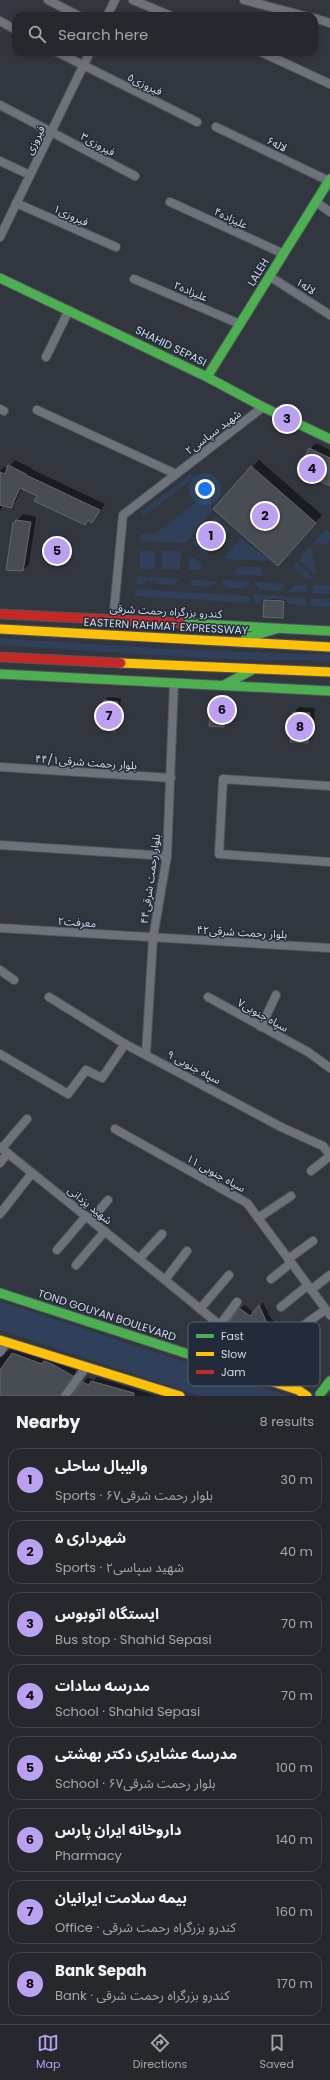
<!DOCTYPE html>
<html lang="en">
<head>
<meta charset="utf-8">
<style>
  body { margin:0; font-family:Poppins,"Noto Sans Arabic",sans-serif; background:#32343a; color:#f1f3f6 }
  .you { position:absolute; left:205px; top:489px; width:14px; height:14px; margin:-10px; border:3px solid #fff; border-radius:50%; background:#1a73e8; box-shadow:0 0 0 6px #1a73e833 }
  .badge { display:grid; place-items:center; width:26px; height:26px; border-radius:50%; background:#bca0f2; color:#111; font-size:13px; font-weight:700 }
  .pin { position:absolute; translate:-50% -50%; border:2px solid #fff; box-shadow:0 1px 4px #0006 }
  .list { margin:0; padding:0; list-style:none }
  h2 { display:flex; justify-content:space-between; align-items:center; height:52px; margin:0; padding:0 16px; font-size:17px }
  h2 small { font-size:13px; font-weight:400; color:#a4a6aa }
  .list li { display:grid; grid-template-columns:26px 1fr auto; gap:12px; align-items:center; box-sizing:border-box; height:64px; margin:0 8px 8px; padding:0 8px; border:1px solid #42444a; border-radius:12px }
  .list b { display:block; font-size:15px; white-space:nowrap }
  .list p { margin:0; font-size:13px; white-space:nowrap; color:#a4a6aa }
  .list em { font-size:13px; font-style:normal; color:#a4a6aa }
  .icon { flex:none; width:22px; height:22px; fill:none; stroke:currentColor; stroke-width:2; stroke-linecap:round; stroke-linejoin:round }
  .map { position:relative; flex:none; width:330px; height:1396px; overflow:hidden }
  .search { position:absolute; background:#26282e; box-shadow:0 2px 6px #0003; left:12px; right:12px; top:12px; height:44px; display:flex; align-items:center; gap:10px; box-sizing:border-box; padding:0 14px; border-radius:12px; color:#a4a6aa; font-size:15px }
  .sheet { height:628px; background:#26282e }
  nav { display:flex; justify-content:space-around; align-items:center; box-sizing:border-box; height:56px; border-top:1px solid #42444a; background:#26282e; font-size:11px; color:#a4a6aa }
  nav a { display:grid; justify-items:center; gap:2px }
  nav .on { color:#bca0f2 }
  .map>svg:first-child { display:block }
</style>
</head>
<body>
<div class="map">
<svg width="330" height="1396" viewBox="0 0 330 1396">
  <rect width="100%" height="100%" fill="#32363e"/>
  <!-- green -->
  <g fill="#31405a">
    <polygon points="191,474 194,478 144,516 141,512"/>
    <polygon points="211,491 211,512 186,543 140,541 141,534 156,533"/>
    <polygon points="215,517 229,529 206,555 192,543"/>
    <polygon points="326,529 330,532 330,541 325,544 313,544"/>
    <polygon points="240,538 271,561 223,559"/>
    <polygon points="309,547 312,549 311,552 314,557 312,559 315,561 314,567 316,572 314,574 299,560"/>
    <rect x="140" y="551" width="15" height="18"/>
    <polygon points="162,551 181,551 180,570 162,569"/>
    <polygon points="189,555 204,565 199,570 188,570"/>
    <polygon points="296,562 315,579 306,579 292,567"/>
    <polygon points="238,567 260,567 264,576 233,574"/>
    <polygon points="137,576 179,579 173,585 157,584 156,581 146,580 144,584 136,584"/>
    <polygon points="189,580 217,581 210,587 193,586"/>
    <polygon points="220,580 251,582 245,588 228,588"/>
    <polygon points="254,582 286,584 280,591 260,590"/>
    <polygon points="295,585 308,585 307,592 288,592"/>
    <polygon points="313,585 330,585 330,594 312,593"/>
    <polygon points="135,589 249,596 249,603 135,596"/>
    <polygon points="253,594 306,598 306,607 288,603 288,600 261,599 260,603 254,603"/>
    <polygon points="311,599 330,599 330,607 310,606"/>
    <polygon points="0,638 168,649 330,655 330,661 215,659 0,645"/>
    <polygon points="0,1301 288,1396 201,1396 0,1330"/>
  </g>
  <!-- shadow -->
  <g fill="#0007">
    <polygon points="316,443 330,450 330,484 310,449"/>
    <polygon points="15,460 31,468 31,469 105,504 92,522 89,520 84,524 22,488 16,501 10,507 3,505 0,511 0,471 4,467 8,468"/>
    <polygon points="259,460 322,515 285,557 252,467"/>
    <polygon points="23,514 36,517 29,565 23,570 17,521"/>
    <polygon points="267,599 285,600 284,615 283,617 265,601"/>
    <polygon points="108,697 121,698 118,726 114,730 104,701"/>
    <polygon points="216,702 229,703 227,723 224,726 212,706"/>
    <polygon points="299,707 315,708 313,736 308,742 294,712"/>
    <polygon points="263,1302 270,1317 277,1324 263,1340 240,1309 244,1305 254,1313"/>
    <polygon points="11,1349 57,1360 77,1371 64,1389 65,1394 68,1396 0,1396 0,1350 5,1353"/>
    <polygon points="88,1377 94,1380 97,1377 157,1396 72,1396"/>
  </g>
  <!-- building -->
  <g fill="#484d54" stroke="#656970">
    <polygon points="309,448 330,458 330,486 298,470"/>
    <polygon points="8,465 26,474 26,475 100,510 92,523 88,520 85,525 34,501 37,496 20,488 11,508 0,505 0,472 5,474"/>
    <polygon points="251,466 316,523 278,566 213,509"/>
    <polygon points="16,520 31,522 23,571 6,570 13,523 15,523"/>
    <polygon points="264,600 284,601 283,618 263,617"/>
    <polygon points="104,700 118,702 115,731 101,730"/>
    <polygon points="211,705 226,706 224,727 209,726"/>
    <polygon points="293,712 310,713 308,743 290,742"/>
    <polygon points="259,1305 266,1321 274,1328 260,1345 229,1322 239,1308 250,1316"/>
    <polygon points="12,1353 42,1364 44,1361 52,1364 73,1376 60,1396 0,1396 0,1370"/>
    <polygon points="91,1381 134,1393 134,1396 72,1396 82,1382 89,1385"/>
  </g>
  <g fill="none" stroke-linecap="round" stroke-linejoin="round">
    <defs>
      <g id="street">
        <polyline points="48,0 79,16"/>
        <polyline points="133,0 171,16"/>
        <polyline points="244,0 305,16"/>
        <polyline points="107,16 115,0"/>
        <polyline points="314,18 330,23"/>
        <polyline points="0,21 16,30"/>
        <polyline points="57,52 197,122"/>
        <polyline points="261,52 330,84"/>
        <polyline points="0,105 135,176"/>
        <polyline points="216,127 329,181"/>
        <polyline points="0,161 30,175"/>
        <polyline points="170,202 284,254"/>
        <polyline points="316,202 330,212"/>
        <polyline points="16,203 116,247"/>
        <polyline points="0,237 90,52"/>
        <polyline points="269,276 330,315"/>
        <polyline points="134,279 240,324"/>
        <polyline points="46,357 69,310"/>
        <polyline points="0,409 4,411"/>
        <polyline points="37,410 176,474"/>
        <polyline points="113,621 123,515 263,407"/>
        <polyline points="0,767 171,778"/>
        <polyline points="330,786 223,779 219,854 330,862"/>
        <polyline points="0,845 167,856"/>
        <polyline points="0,928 330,948"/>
        <polyline points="0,970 14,980"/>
        <polyline points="49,997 125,1044 281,1127 323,1146 330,1155"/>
        <polyline points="208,997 308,1052 330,1068"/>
        <polyline points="261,1027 276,995"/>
        <polyline points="0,1054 68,1094 86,1070 102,1078 125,1044"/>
        <polyline points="146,1054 153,938 167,856 174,683"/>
        <polyline points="115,1129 247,1203 330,1315"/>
        <polyline points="0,1147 165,1280 294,1386"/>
        <polyline points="2,1148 27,1119"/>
        <polyline points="0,1163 8,1153"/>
        <polyline points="311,1171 330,1156"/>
        <polyline points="0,1214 32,1173"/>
        <polyline points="258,1218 291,1196"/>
        <polyline points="91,1220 108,1200"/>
        <polyline points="57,1250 86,1216"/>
        <polyline points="139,1259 162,1234"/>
        <polyline points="288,1259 313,1241"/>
        <polyline points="76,1265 105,1231"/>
        <polyline points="271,1279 291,1263"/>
        <polyline points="165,1280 187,1251"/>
        <polyline points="311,1290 330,1275"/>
        <polyline points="281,1307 307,1286"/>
        <polyline points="200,1309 229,1275"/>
        <polyline points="220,1325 237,1302"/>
        <polyline points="297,1330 325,1310"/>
        <polyline points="0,1352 7,1342"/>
        <polyline points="65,1396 86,1367"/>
      </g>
      <g id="fast">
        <polyline points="0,278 207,377 263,407 330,439"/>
        <polyline points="207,377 330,179"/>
        <polyline points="181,623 330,631"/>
        <polyline points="246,638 276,629"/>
        <polyline points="0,674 330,691"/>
        <polyline points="224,685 252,670"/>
        <polyline points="0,1293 222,1365"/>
        <polyline points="320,1394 330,1381"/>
      </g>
      <g id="slow">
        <polyline points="0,629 330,647"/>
        <polyline points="121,663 330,672"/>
        <polyline points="0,1340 180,1396"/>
        <polyline points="222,1365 298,1390 307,1396"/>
      </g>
      <g id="jam">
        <polyline points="0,614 181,623"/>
        <polyline points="0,657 121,663"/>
      </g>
    </defs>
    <!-- street casing -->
    <use href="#street" stroke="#4f545b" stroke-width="10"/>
    <!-- fast casing -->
    <use href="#fast" stroke="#4f545b" stroke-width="11"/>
    <!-- slow casing -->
    <use href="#slow" stroke="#4f545b" stroke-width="11"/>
    <!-- jam casing -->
    <use href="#jam" stroke="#4f545b" stroke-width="11"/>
    <!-- street -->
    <use href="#street" stroke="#6e727a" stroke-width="8"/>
    <!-- fast -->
    <use href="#fast" stroke="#4caf50" stroke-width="9"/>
    <!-- slow -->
    <use href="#slow" stroke="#ffc107" stroke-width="9"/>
    <!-- jam -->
    <use href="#jam" stroke="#c62828" stroke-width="9"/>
  </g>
  <g text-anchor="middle" stroke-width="3" stroke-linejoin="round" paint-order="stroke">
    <!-- street labels -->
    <g font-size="11" fill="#d6dce5" stroke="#222b39">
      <text transform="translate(145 84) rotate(26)" y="4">فیروزی۵</text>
      <text transform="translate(35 140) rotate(-64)" y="4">فیروزی</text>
      <text transform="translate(98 144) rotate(28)" y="4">فیروزی۳</text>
      <text transform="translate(277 144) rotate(25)" y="4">۶لاله</text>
      <text transform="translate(71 215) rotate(24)" y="4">فیروزی۱</text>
      <text transform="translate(231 218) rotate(25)" y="4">علیزاده۴</text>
      <text transform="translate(258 272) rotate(-58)" y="4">LALEH</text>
      <text transform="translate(306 286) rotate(33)" y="4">۱لاله</text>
      <text transform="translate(191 291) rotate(23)" y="4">علیزاده۲</text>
      <text transform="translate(171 346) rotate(26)" y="4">SHAHID SEPASI</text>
      <text transform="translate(213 432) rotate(-37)" y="4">شهید سپاسی۲</text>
      <text transform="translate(166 611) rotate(3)" y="4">کندرو بزرگراه رحمت شرقی</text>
      <text transform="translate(166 626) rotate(3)" y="4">EASTERN RAHMAT EXPRESSWAY</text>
      <text transform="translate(86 762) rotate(4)" y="4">بلوار رحمت شرقی۴۴/۱</text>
      <text transform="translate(150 879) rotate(-82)" y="4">۴۴بلوار رحمت شرقی</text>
      <text transform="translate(77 922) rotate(4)" y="4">معرفت۲</text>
      <text transform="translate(242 932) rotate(3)" y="4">بلوار رحمت شرقی۴۲</text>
      <text transform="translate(263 1015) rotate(29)" y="4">سپاه جنوبی۷</text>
      <text transform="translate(194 1067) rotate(28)" y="4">۹ سپاه جنوبی</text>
      <text transform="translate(216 1173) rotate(29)" y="4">۱۱ سپاه جنوبی</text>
      <text transform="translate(90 1205) rotate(39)" y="4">شهید یزدانی</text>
      <text transform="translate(107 1315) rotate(18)" y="4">TOND GOUYAN BOULEVARD</text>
    </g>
  </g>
  <!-- legend -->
  <rect x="188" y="1322" width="132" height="64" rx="6" fill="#222b39" stroke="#58606d" stroke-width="1"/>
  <rect x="196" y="1334" width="18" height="4" fill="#4caf50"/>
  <rect x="196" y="1352" width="18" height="4" fill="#ffc107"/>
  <rect x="196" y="1370" width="18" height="4" fill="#c62828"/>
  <g font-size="11" fill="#d6dce5">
    <text x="221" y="1340">Fast</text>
    <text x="221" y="1358">Slow</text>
    <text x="221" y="1376">Jam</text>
  </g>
</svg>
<div class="you"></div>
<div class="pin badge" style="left:211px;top:536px">1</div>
<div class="pin badge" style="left:265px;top:516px">2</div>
<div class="pin badge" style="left:287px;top:419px">3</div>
<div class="pin badge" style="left:312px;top:469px">4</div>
<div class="pin badge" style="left:57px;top:551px">5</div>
<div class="pin badge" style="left:222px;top:710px">6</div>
<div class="pin badge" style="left:109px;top:716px">7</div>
<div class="pin badge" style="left:300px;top:727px">8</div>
<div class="search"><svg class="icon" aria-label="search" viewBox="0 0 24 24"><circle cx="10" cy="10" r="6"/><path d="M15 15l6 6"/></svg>Search here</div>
</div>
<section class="sheet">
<h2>Nearby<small>8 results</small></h2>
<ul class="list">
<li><span class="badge">1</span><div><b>والیبال ساحلی</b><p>Sports · بلوار رحمت شرقی۶۷</p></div><em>30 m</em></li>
<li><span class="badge">2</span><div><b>شهرداری ۵</b><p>Sports · شهید سپاسی۲</p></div><em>40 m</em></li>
<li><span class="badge">3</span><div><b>ایستگاه اتوبوس</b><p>Bus stop · Shahid Sepasi</p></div><em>70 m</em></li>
<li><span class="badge">4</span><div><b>مدرسه سادات</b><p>School · Shahid Sepasi</p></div><em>70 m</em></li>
<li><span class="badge">5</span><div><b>مدرسه عشایری دکتر بهشتی</b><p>School · بلوار رحمت شرقی۶۷</p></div><em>100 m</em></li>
<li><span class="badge">6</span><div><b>داروخانه ایران پارس</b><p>Pharmacy</p></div><em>140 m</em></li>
<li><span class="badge">7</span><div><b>بیمه سلامت ایرانیان</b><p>Office · کندرو بزرگراه رحمت شرقی</p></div><em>160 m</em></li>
<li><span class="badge">8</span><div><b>Bank Sepah</b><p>Bank · کندرو بزرگراه رحمت شرقی</p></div><em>170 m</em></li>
</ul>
</section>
<nav>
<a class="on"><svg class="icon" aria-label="map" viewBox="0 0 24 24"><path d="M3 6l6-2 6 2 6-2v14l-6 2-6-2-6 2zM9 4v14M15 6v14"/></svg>Map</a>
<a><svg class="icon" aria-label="directions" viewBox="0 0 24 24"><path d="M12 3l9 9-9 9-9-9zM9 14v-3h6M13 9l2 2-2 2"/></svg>Directions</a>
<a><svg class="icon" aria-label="saved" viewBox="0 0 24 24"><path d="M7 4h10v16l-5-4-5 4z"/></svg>Saved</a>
</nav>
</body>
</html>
